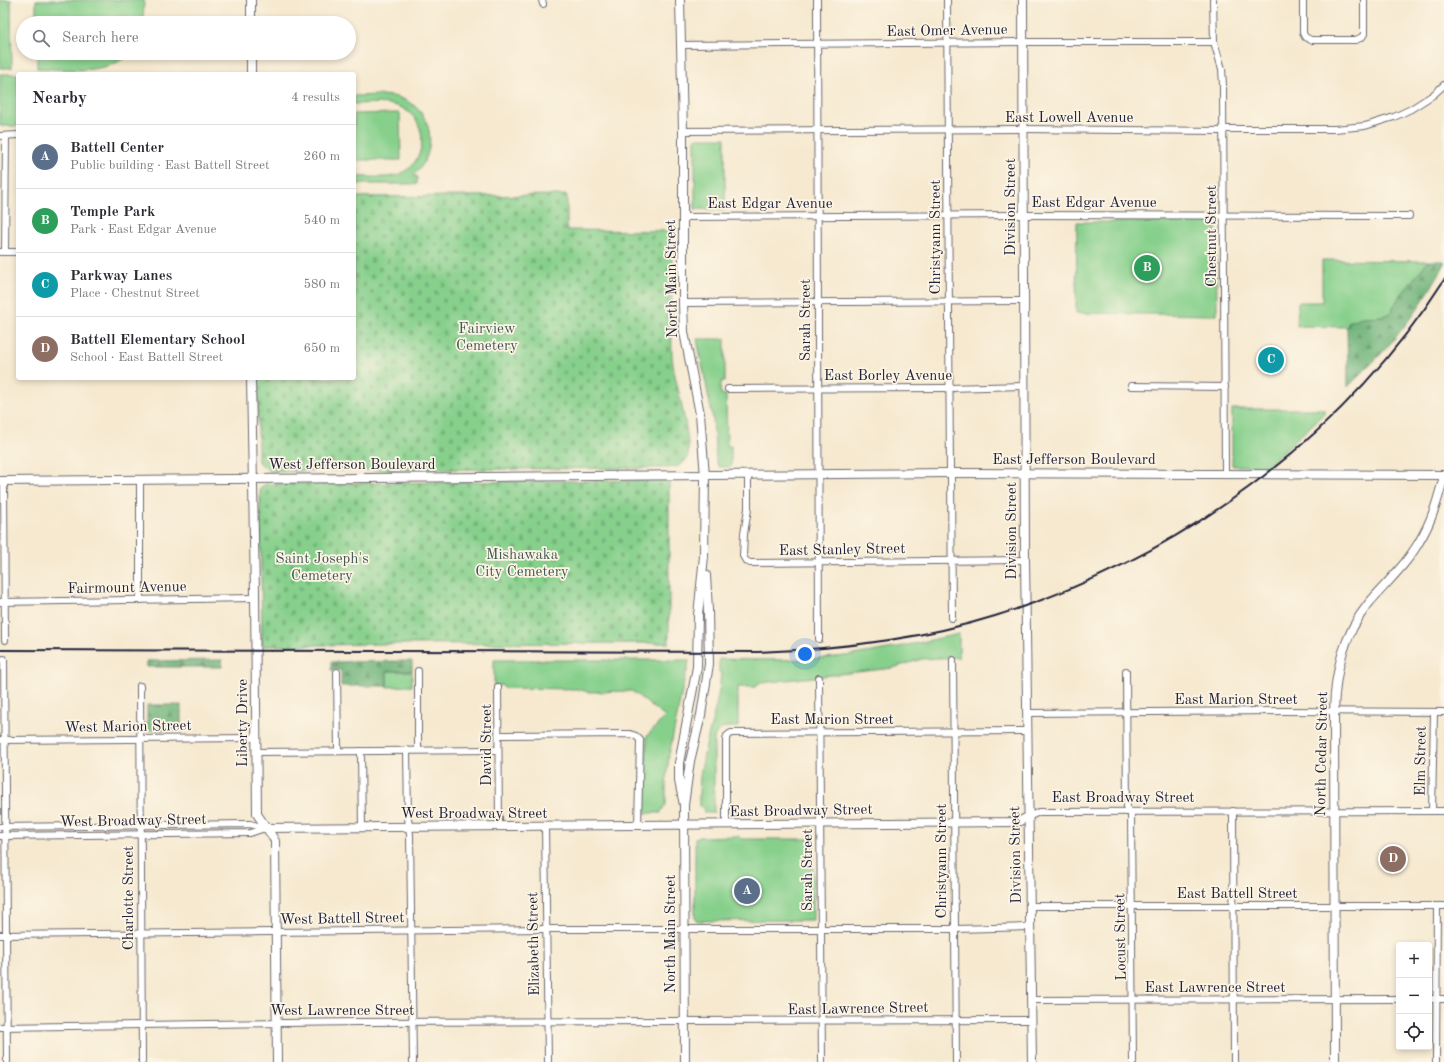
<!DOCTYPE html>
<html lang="en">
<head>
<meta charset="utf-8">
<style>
  body { margin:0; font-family:"Old Standard TT",serif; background:#f7f7f7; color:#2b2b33 }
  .controls { position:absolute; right:12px; bottom:12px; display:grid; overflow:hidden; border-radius:4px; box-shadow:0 2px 6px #0003 }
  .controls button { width:36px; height:36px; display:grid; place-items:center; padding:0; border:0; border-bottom:1px solid #e1e1e2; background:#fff; color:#2b2b33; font:20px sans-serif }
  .you { position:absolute; left:805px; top:654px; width:14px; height:14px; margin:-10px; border:3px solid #fff; border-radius:50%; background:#1a73e8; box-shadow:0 0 0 6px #1a73e833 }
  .badge { display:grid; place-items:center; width:26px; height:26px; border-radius:50%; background:#d93025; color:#fff; font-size:13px; font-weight:700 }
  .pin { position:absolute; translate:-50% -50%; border:2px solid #fff; box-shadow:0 1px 4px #0006 }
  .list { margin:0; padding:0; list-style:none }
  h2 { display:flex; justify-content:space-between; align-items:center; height:52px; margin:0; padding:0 16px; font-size:17px }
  h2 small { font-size:13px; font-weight:400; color:#7c7c81 }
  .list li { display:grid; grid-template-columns:26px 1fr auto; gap:12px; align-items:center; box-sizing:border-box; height:64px; padding:0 16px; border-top:1px solid #e1e1e2 }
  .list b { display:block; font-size:15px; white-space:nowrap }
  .list p { margin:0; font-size:13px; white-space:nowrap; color:#7c7c81 }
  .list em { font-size:13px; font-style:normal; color:#7c7c81 }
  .icon { flex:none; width:22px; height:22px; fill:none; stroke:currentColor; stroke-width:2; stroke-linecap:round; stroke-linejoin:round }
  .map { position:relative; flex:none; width:1444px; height:1062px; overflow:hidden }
  .search { position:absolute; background:#fff; box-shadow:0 2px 6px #0003; left:16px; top:16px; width:340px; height:44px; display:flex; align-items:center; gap:10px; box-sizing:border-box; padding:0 14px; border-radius:22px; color:#7c7c81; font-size:15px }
  .panel { position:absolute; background:#fff; box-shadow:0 2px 6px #0003; left:16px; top:72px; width:340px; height:308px; border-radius:4px }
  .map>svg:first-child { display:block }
</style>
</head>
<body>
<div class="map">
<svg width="1444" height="1062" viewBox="0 0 1444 1062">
  <defs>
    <pattern id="forest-firs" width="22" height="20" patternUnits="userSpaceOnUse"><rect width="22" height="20" fill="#6db278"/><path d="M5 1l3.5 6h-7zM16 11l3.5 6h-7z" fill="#599064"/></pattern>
    <pattern id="cemetery-stones" width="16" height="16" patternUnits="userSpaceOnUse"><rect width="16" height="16" fill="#87d08c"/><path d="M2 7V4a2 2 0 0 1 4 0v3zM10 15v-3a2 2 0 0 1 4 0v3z" fill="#74b27a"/></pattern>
  </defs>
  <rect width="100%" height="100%" fill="#fcf5e5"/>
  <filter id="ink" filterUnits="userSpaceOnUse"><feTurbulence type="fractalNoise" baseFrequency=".025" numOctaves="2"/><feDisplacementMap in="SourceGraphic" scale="8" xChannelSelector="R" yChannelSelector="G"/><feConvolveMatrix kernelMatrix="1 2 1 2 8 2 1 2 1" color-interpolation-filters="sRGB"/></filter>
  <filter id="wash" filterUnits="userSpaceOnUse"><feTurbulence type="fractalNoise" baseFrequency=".012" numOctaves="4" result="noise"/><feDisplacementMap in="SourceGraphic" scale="16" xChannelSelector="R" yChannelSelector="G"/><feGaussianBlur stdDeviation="0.9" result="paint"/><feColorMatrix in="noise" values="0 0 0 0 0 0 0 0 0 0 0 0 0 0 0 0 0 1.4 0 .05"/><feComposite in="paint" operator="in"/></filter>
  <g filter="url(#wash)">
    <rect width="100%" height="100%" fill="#f6e9d0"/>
    <!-- green -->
    <g fill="#87d08c" stroke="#547964">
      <polygon points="0,0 11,0 12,68 0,68"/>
      <polygon points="36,0 144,0 143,23 36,23"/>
      <path d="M37,53H131C106,76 68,69 37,68Z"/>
      <polygon points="0,74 55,74 18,74 18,126 0,126"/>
      <path d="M354,96C369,96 386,93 400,98C435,110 439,153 413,176H417V184H354V177C368,176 384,179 397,175C427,165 431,122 402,108C388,101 369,104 354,104Z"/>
      <polygon points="400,113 401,160 354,160 354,114"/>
      <polygon points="696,138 725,138 725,210 695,209 695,139"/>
      <polygon points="1077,222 1216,222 1217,315 1076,313"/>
      <polygon points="1322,260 1428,261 1398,299 1391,313 1383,316 1362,317 1349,322 1347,327 1297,326 1298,302 1322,302"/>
      <polygon points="697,339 725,339 725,381 722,381 720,387 721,394 726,395 727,446 731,446 731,467 719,467 716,461 713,419"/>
      <polygon points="1232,409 1324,409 1324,414 1267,466 1233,466 1232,465"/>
      <path d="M959,634V657L922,659L893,668L761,683L755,687H738V727C727,727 717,726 714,739V813H704V810L699,805C699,792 699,778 702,765C707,734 719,705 721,673L719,672V659C761,660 803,661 845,656C884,651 921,642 959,634Z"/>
      <polygon points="494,660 689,660 687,672 686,672 669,755 666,784 666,805 661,811 661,813 644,813 644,784 647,744 646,737 665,717 632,691 588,692 577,689 504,688 503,685 494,686"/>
      <polygon points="387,671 412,671 412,686 387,687"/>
      <polygon points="812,835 813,835 813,920 698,921 695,919 695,838 698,837 738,836 741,839 807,839"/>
    </g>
    <!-- forest -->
    <g fill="url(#forest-firs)" stroke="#486a5a">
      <path d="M1428,261H1444V265C1427,297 1405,328 1380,355C1370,366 1358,376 1348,387L1347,327L1349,322L1362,317L1383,316L1390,313L1398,299Z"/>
      <polygon points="222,660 222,667 147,667 147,661"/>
      <polygon points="412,661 412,671 387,671 387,686 341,686 341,670 331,670 331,662"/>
      <rect x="147" y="705" width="34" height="25"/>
    </g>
    <!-- cemetery -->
    <g fill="url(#cemetery-stones)" stroke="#547964">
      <path d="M567,195V230L671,231C672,261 672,292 672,322C672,336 671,352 673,365C676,383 693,445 687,458C682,469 667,468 657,468L269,471L258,462V378H354V197Z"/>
      <polygon points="669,480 669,643 383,644 262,646 260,489 265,484"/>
    </g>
  </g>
  <g filter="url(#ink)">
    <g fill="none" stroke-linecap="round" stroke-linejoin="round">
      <defs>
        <g id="street">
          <polyline points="542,0 543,4"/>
          <polyline points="817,0 819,639"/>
          <polyline points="947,0 950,473"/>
          <polyline points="1213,0 1214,42 1222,69 1223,85 1225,474"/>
          <polyline points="1303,0 1303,33 1305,37 1311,40 1356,40 1362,37 1364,34 1364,0"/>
          <polyline points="680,45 1023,42 1214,42"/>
          <polyline points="683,131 1023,129 1220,131 1227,129 1335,129 1365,126 1394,117 1411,109 1433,95 1444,85"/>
          <polyline points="0,136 18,135"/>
          <polyline points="683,217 1024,215 1409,216"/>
          <polyline points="0,252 18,252"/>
          <polyline points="5,252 6,136"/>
          <polyline points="683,303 1024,301"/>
          <polyline points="1131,386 1225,387"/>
          <polyline points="728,389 949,388 1025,386"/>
          <polyline points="951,473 952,618"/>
          <polyline points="748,475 748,509 744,534 743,556 746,561 750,563 1025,560"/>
          <polyline points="140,480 140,600"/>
          <polyline points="4,481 5,640"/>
          <polyline points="0,602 255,598"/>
          <polyline points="4,659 7,1062"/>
          <polyline points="953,660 956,1062"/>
          <polyline points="418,671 418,750"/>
          <polyline points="1126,671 1127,812"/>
          <polyline points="337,672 338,751"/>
          <polyline points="819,678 822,1062"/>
          <polyline points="140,686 142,1062"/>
          <polyline points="498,687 499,826"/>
          <polyline points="1028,713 1283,711 1444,712"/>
          <polyline points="499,735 630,734 636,736 640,740 638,826"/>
          <polyline points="0,740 256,738"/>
          <polyline points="407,750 408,818 410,835 413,1062"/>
          <polyline points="361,751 362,828"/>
          <polyline points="256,752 498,750"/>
          <polyline points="1233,811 1234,1062"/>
          <polyline points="1432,811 1434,712"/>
          <polyline points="1131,812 1133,1062"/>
          <polyline points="1028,817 1039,812 1444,811"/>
          <polyline points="726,825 726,739 727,736 731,733 1028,731"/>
          <polyline points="545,826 548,1062"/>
          <polyline points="0,827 250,824 265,828"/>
          <polyline points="0,836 250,833 265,828"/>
          <polyline points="1030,906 1444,906"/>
          <polyline points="0,935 546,929 955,929 1030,927"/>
          <polyline points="1429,999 1444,999"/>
          <polyline points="1031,1000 1399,999"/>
          <polyline points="0,1027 359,1022 1031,1020"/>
          <polyline points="1436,1062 1437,906"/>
        </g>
        <g id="secondary">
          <polyline points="251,0 251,23"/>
          <polyline points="680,0 683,131 683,303 684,332 700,414 705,476 704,556 698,615 697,667 679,763 679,781 684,805"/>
          <polyline points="1023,0 1025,560 1032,1062"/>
          <polyline points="251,53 251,74"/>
          <polyline points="251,378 255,593 257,814 272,836 275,841 277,1062"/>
          <polyline points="0,481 950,473 1444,475"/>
          <polyline points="265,828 1018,822 1028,817"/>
          <polyline points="685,1062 684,805 690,761 701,715 709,664 708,610 706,575"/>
          <path d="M1335,1062L1334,712C1335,672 1343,635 1369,603C1386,583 1406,565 1419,542C1432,521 1438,499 1444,476"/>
        </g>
      </defs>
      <!-- street casing -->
      <use href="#street" stroke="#6c686f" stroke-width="8"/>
      <!-- secondary casing -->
      <use href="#secondary" stroke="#6c686f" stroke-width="10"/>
      <!-- street -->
      <use href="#street" stroke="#fff" stroke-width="6"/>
      <!-- secondary -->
      <use href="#secondary" stroke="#fff" stroke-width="8"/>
      <!-- rail -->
      <path stroke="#22223b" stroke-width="2" d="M0,650L758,652C838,649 919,640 995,616C1177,559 1341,441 1444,280"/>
    </g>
  </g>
  <g text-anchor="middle" stroke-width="3.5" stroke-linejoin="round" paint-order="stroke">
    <!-- street labels -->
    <g font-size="15" fill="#22223b" stroke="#fcf5e5">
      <text transform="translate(947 30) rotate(-1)" y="5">East Omer Avenue</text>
      <text x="1069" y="122">East Lowell Avenue</text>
      <text x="1094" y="207">East Edgar Avenue</text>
      <text x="770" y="208">East Edgar Avenue</text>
      <text transform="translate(1010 207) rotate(-90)" y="5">Division Street</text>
      <text transform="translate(1211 236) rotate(-90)" y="5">Chestnut Street</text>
      <text transform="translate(935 237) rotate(-90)" y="5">Christyann Street</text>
      <text transform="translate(671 279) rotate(-91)" y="5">North Main Street</text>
      <text transform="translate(805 320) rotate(-90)" y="5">Sarah Street</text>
      <text x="888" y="380">East Borley Avenue</text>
      <text x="1074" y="464">East Jefferson Boulevard</text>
      <text x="352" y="469">West Jefferson Boulevard</text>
      <text transform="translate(1011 531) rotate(-90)" y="5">Division Street</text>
      <text transform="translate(842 549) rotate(-1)" y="5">East Stanley Street</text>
      <text transform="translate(127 587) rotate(-1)" y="5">Fairmount Avenue</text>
      <text x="1236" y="704">East Marion Street</text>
      <text x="832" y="724">East Marion Street</text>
      <text transform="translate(242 723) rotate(-90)" y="5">Liberty Drive</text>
      <text transform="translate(128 726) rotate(-1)" y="5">West Marion Street</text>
      <text transform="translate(486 745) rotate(-90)" y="5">David Street</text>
      <text transform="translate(1321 754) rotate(-89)" y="5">North Cedar Street</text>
      <text transform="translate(1420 761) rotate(-89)" y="5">Elm Street</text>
      <text x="1123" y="802">East Broadway Street</text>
      <text transform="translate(801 810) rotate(-1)" y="5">East Broadway Street</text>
      <text x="474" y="818">West Broadway Street</text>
      <text transform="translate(133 820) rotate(-1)" y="5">West Broadway Street</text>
      <text transform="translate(1015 855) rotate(-91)" y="5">Division Street</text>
      <text transform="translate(941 861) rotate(-90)" y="5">Christyann Street</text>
      <text transform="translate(807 870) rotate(-90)" y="5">Sarah Street</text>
      <text x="1237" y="898">East Battell Street</text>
      <text transform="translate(128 898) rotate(-90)" y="5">Charlotte Street</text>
      <text transform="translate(342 918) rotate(-1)" y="5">West Battell Street</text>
      <text transform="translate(670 934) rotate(-90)" y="5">North Main Street</text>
      <text transform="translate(1120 937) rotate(-91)" y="5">Locust Street</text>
      <text transform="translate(533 944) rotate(-91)" y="5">Elizabeth Street</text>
      <text x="1215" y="992">East Lawrence Street</text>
      <text transform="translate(858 1008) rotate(-1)" y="5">East Lawrence Street</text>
      <text x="342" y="1015">West Lawrence Street</text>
    </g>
    <!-- park labels -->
    <g font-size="15" fill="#405653" stroke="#fcf5e5">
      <text x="487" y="333">Fairview<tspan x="487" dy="17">Cemetery</tspan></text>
      <text x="522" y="559">Mishawaka<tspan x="522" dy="17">City Cemetery</tspan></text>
      <text x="322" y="563">Saint Joseph's<tspan x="322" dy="17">Cemetery</tspan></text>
    </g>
  </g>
</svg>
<div class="controls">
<button>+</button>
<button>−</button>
<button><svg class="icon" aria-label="locate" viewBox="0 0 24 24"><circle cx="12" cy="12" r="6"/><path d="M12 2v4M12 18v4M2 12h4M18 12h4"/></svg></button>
</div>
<div class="you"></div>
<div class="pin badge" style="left:747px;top:891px;background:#5c6f8a">A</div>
<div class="pin badge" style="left:1147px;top:268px;background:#2e9e5b">B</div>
<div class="pin badge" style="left:1271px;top:360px;background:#0f9aa8">C</div>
<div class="pin badge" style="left:1393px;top:859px;background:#8d6e63">D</div>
<div class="search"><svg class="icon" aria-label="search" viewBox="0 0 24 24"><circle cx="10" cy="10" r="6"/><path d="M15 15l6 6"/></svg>Search here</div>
<section class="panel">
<h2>Nearby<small>4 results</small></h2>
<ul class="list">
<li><span class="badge" style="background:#5c6f8a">A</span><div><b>Battell Center</b><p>Public building · East Battell Street</p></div><em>260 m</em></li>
<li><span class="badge" style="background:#2e9e5b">B</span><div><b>Temple Park</b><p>Park · East Edgar Avenue</p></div><em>540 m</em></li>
<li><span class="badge" style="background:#0f9aa8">C</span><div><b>Parkway Lanes</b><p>Place · Chestnut Street</p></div><em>580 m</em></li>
<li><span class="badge" style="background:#8d6e63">D</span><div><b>Battell Elementary School</b><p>School · East Battell Street</p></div><em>650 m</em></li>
</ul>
</section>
</div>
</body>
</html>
